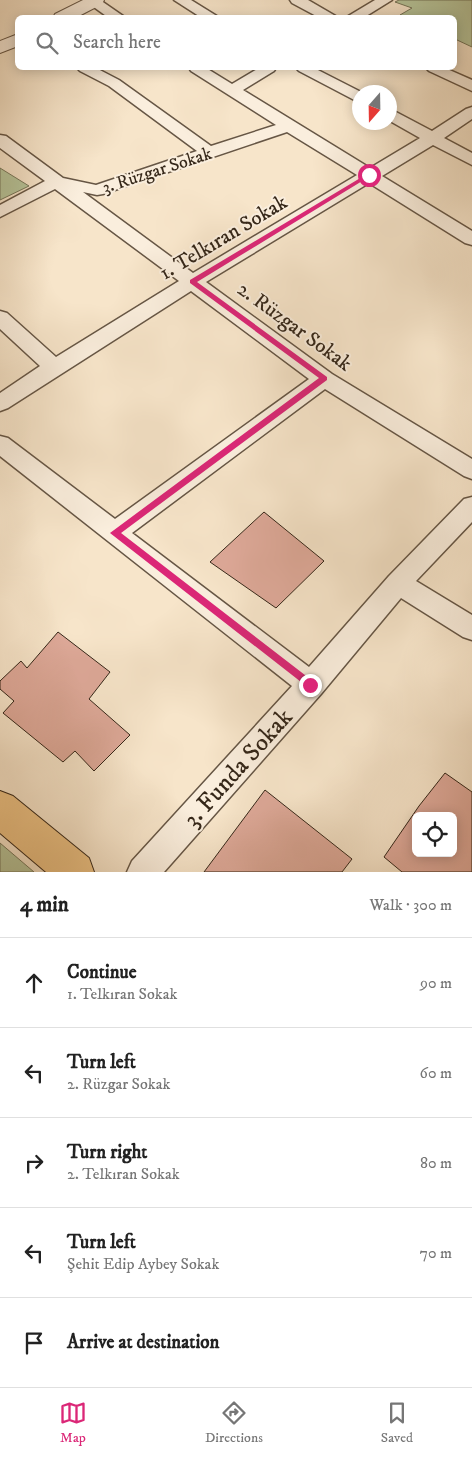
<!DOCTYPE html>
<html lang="en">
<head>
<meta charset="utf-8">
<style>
  body { margin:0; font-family:"IM FELL DW Pica",serif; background:#f6f6f6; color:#222 }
  .controls { position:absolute; right:15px; bottom:15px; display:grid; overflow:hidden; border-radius:8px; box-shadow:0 2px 12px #0003 }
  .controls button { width:45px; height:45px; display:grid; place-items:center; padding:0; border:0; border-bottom:1px solid #e0e0e0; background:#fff; color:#222; font:25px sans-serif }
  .compass { position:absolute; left:352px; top:85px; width:45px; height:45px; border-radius:50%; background:#fff; box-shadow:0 2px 12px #0003; rotate:200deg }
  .stop { position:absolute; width:15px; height:15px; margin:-11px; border:4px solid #db2777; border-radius:50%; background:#fff }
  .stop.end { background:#db2777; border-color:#fff; box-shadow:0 1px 5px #0008 }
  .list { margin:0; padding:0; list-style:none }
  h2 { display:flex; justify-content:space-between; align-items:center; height:65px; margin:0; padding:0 20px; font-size:21px }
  h2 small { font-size:16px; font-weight:400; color:#767676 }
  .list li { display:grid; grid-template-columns:32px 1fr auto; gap:15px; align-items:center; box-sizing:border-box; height:90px; padding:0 20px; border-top:1px solid #e0e0e0 }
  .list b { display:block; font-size:19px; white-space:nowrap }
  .list p { margin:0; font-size:16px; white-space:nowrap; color:#767676 }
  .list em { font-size:16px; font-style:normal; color:#767676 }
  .icon { flex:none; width:28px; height:28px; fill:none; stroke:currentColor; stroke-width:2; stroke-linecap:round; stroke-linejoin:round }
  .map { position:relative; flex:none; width:472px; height:872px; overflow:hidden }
  .search { position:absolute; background:#fff; box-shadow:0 2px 12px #0003; left:15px; right:15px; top:15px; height:55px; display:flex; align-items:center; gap:12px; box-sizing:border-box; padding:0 18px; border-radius:8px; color:#767676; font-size:19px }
  .sheet { height:515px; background:#fff }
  nav { display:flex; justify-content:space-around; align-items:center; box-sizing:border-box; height:70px; border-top:1px solid #e0e0e0; background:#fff; font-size:14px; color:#767676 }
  nav a { display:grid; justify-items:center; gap:2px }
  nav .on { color:#db2777 }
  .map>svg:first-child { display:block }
</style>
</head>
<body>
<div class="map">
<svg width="472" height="872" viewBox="0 0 472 872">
  <rect width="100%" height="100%" fill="#f7e5ca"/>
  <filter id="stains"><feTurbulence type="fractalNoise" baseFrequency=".004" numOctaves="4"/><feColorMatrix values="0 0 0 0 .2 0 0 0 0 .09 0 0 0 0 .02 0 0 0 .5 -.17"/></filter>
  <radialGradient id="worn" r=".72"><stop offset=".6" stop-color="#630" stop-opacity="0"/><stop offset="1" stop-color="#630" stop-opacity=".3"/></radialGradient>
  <!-- green -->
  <g fill="#b7c69c" stroke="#76765a">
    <polygon points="399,0 472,0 472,47 455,39 454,18 406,17 400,15 412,8 395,2"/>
    <polygon points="0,168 29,186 0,200"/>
    <polygon points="0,843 34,872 0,872"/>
  </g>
  <!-- building -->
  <g fill="#dea999" stroke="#352719" fill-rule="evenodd">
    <polygon points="264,512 324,561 276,608 210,562"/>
    <polygon points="58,632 110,672 89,699 130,735 94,771 75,751 63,762 3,713 14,701 0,689 0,681 21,661 27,668"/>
    <path d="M445,773L472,792V872H402L384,857L419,806ZM416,816H453V853H416Z"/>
    <polygon points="265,790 352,859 342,872 204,872"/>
  </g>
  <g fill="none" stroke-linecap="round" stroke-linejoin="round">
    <defs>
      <g id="minor">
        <polygon points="84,0 100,0 126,18 109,18"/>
        <polygon points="174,0 191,0 220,18 202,18"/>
        <polygon points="290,0 308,0 339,18 320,18 292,3"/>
        <polygon points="375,0 392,0 363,18 345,18"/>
        <path d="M77,68H96L119,80L211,146L276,125L191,71L189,68H206L232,84L259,68H276L274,71L243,90L370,168L420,138L390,121V110L396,112L432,131L466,109L472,107V119L444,138L472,153V165L433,145L382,176L472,231V245L465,243L369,183L206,282L332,374L472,459V479L464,476L325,389L132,533L309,667L389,576L464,499L472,497V522L416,581L472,615V640L463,637L401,598L321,694L164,872H127L132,861L292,686L0,456V436L8,438L115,519L309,379L191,291L8,408L0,411V393L40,366L0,329V311L7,313L56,357L179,281L55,189L0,217V205L45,181L0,148V135L6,136L63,178L96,185L197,151L109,86L80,71ZM287,132L357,175L193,273L83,192L97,195L103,194Z"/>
        <polygon points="296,68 314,68 361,92 360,92 360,103 299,71"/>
        <polygon points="426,68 445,68 472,80 472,91 429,71"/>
      </g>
      <g id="tertiary">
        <polygon points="83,0 104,0 102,4 75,18 53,18 55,14"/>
        <polygon points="18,34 18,46 0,53 0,41"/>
      </g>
      <polygon id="primary" points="0,791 13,796 89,858 94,872 46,872 0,833"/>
    </defs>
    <!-- minor casing -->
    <use href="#minor" stroke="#665645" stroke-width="3"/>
    <!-- tertiary casing -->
    <use href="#tertiary" stroke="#665645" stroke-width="2"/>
    <!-- primary casing -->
    <use href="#primary" stroke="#352719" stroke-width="2"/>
    <!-- minor -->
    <use href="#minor" fill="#faeedd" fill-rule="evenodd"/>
    <!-- tertiary -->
    <use href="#tertiary" fill="#faeedd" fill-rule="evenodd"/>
    <!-- primary -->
    <use href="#primary" fill="#ecc285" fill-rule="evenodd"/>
  </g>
  <!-- route -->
  <polygon fill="#db2777" points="367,174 372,175 197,282 327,377 327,380 121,533 314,682 315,685 310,689 110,533 319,378 190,283 190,280"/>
  <g text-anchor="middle" stroke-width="4" stroke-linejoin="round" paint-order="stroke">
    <!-- far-street labels -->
    <g font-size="18" fill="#352719" stroke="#faeedd">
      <text transform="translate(157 170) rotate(-18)" y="6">3. Rüzgar Sokak</text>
    </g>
    <!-- street labels -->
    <g font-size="21" fill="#352719" stroke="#faeedd">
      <text transform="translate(223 237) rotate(-31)" y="7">1. Telkıran Sokak</text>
      <text transform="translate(295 326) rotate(36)" y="7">2. Rüzgar Sokak</text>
    </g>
    <!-- near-street labels -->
    <g font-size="25" fill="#352719" stroke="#faeedd">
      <text transform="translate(237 767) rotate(-48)" y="9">3. Funda Sokak</text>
    </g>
  </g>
  <rect width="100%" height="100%" filter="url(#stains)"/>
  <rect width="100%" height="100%" fill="url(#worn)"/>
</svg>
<div class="controls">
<button><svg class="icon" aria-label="locate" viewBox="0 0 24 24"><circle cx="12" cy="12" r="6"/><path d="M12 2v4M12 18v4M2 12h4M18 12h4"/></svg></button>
</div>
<svg class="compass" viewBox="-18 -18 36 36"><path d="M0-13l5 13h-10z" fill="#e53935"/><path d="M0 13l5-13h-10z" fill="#767676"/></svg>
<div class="stop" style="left:369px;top:175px"></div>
<div class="stop end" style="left:310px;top:685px"></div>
<div class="search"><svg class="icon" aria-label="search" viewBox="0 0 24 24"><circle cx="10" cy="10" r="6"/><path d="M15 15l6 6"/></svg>Search here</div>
</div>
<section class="sheet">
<h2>4 min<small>Walk · 300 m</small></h2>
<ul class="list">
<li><svg class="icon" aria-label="ahead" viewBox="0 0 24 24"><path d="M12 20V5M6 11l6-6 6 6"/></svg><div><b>Continue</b><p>1. Telkıran Sokak</p></div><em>90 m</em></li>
<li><svg class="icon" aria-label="left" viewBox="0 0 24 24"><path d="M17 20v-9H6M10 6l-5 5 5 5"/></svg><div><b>Turn left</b><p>2. Rüzgar Sokak</p></div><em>60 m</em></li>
<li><svg class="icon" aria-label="right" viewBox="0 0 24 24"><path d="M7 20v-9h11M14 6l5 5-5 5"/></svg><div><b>Turn right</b><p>2. Telkıran Sokak</p></div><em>80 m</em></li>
<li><svg class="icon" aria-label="left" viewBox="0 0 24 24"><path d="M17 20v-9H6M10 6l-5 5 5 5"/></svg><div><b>Turn left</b><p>Şehit Edip Aybey Sokak</p></div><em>70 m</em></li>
<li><svg class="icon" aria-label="arrive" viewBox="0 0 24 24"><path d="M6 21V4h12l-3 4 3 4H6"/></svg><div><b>Arrive at destination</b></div></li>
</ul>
</section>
<nav>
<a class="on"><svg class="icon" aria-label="map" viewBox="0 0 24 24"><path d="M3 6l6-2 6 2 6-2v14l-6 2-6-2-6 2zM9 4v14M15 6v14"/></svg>Map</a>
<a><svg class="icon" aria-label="directions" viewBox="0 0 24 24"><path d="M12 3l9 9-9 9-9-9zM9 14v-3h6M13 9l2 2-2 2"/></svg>Directions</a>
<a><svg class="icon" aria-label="saved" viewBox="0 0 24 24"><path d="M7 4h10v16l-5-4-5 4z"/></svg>Saved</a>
</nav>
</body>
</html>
